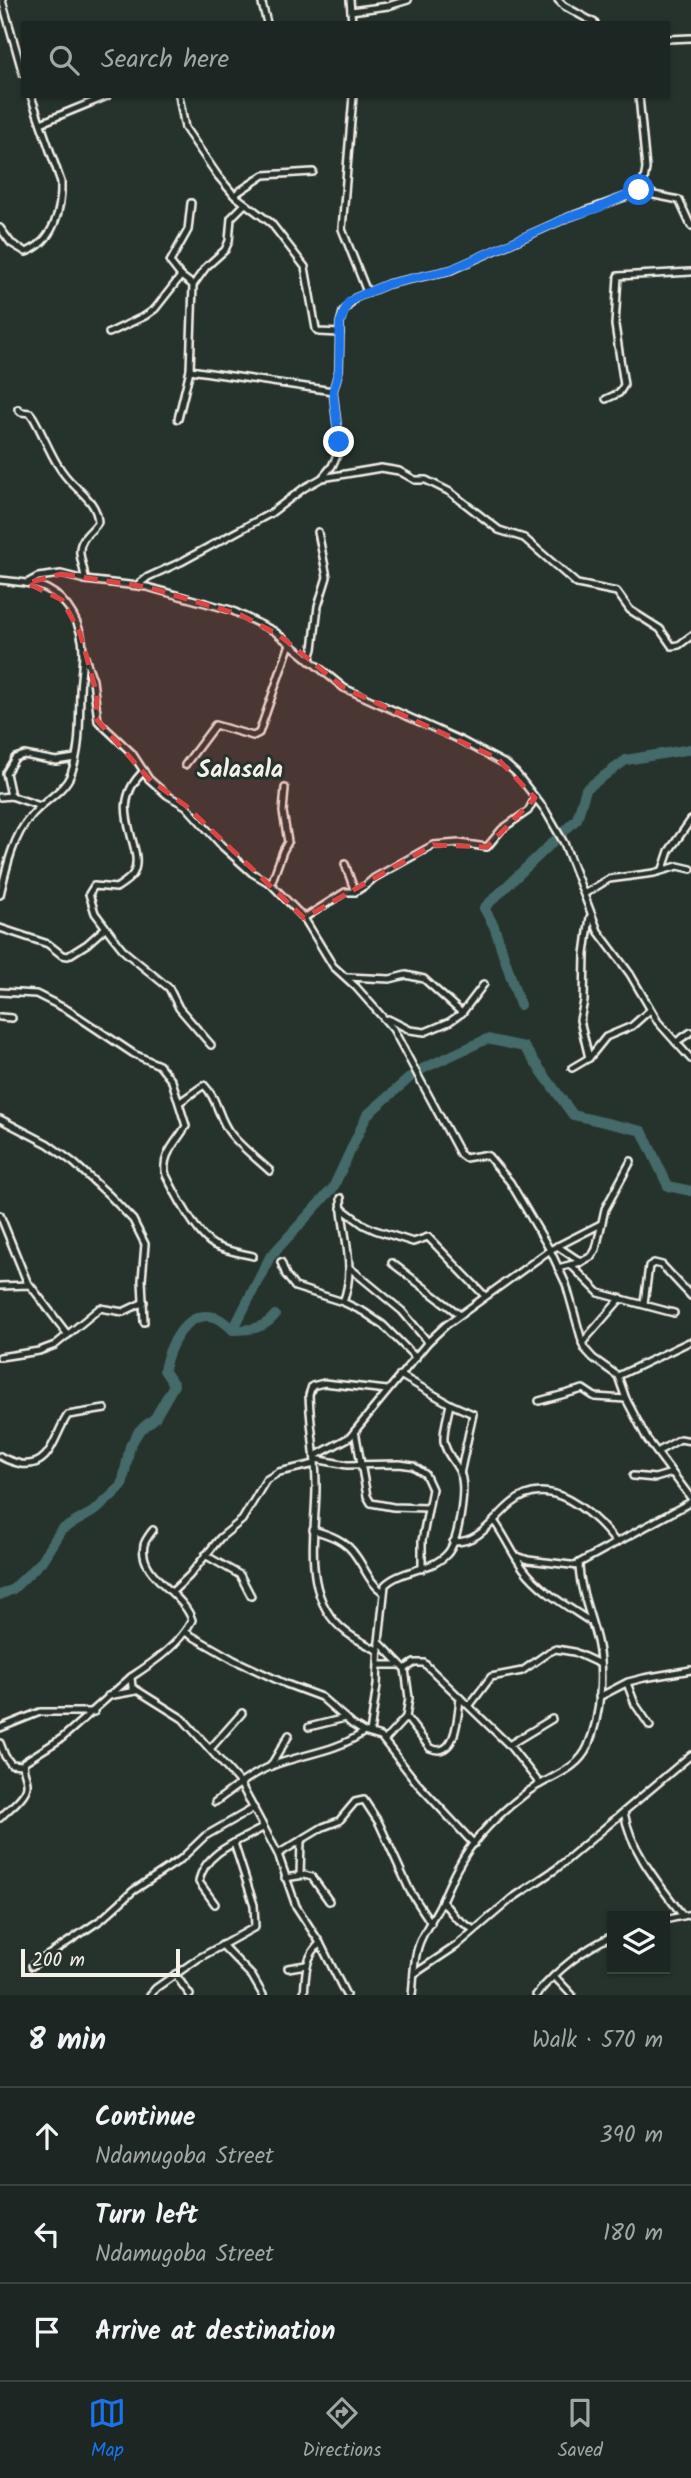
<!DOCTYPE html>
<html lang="en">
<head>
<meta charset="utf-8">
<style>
  body { margin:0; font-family:Kalam,sans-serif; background:#252e2a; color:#f1f3f6 }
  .controls { position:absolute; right:21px; bottom:21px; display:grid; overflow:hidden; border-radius:0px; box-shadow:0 2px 5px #0004 }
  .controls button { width:63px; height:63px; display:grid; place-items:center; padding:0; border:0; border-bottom:2px solid #3a4340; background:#1c2622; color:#f1f3f6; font:35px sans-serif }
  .scale { position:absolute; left:21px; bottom:18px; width:159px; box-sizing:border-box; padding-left:7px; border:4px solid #f4f1e8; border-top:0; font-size:19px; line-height:24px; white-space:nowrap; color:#f4f1e8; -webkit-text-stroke:5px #26332d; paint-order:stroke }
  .stop { position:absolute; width:21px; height:21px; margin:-16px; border:5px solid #1a73e8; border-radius:50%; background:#fff }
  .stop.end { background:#1a73e8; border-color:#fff; box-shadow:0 2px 7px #0008 }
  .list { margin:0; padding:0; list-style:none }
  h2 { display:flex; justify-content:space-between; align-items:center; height:91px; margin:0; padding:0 28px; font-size:30px }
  h2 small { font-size:23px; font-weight:400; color:#a0a5a5 }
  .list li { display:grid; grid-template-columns:46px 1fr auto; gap:21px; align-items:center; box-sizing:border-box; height:98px; padding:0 28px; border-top:2px solid #3a4340 }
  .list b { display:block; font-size:26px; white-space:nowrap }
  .list p { margin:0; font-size:23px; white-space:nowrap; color:#a0a5a5 }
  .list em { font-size:23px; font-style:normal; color:#a0a5a5 }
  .icon { flex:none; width:38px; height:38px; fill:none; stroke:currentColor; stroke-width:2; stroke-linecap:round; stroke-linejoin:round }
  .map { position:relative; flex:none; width:691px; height:1995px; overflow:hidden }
  .search { position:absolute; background:#1c2622; box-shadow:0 2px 5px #0004; left:21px; right:21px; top:21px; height:77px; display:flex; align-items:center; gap:18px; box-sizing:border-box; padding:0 24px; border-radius:0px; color:#a0a5a5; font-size:26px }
  .sheet { height:385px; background:#1c2622 }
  nav { display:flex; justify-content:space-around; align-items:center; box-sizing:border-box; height:98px; border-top:2px solid #3a4340; background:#1c2622; font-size:19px; color:#a0a5a5 }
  nav a { display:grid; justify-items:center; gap:4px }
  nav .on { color:#1a73e8 }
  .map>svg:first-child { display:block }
</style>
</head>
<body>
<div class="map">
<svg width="691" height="1995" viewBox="0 0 691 1995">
  <rect width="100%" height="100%" fill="#26332d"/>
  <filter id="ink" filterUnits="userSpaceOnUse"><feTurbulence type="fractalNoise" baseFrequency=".0143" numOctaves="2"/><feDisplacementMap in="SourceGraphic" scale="14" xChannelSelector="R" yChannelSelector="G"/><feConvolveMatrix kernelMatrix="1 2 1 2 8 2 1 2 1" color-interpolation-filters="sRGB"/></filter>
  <g filter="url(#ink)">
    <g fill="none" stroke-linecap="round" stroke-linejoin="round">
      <!-- river -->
      <g stroke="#456a6a" stroke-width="10">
        <polyline points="520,1005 494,926 484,908 577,819 586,789 626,760 691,749"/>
        <polyline points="420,1070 487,1039 524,1047 573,1115 642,1131 668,1186 691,1191"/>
        <polyline points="233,1330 270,1257 333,1188 367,1115 414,1074"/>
        <path d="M0,1595L13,1589L41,1562L61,1530L96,1510L122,1486L130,1446L139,1431L155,1418L174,1385L164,1370C168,1349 185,1309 214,1317C221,1318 227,1325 233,1330C250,1330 264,1329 275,1315"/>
      </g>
      <defs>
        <g id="street">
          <polyline points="2,0 23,74"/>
          <polyline points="261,0 267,23"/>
          <polyline points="350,0 352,23"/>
          <polyline points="558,0 564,6 595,23"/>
          <polyline points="351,11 388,6 408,0"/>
          <polyline points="668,39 691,38"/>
          <polyline points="179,96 185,128 218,176 234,195 271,223 305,267 316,329 319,332 340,333"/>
          <polyline points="353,96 342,229 367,292"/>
          <polyline points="639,96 646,169 643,186"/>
          <polyline points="41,123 107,96"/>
          <polyline points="643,186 654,195 679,200 691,226"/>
          <polyline points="234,195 264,175 313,172"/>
          <polyline points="191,203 188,230 170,262 181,276 193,285"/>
          <path d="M0,228L11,243L26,252C54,242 62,208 61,182L31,96"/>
          <polyline points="109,333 145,316 155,309 181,276"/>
          <polyline points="190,370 333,391"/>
          <polyline points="606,399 619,393 624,385 615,325 618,276 691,272"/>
          <path d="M18,409L21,412L30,413L33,417C46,439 54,467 74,485C85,496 97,505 98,522C94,529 87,533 83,540C75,553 85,566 85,580"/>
          <polyline points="178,419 190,370 193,285 206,267 225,250 229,241 231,218 245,204"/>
          <polyline points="322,478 381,468 399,471 415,480 426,480 450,492 499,530 524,538 577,584 617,592 630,610 660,629 672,646 679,645 691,636"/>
          <path d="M0,580C15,582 33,582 47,589C69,600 83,628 83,651C83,666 80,680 80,694C79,721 81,748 71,774C64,792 43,801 31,816C13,836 6,869 0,895"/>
          <polyline points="27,583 38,577 61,574 85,580 147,587 231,610 274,631 344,688 460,740 507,765 516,773 545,810 564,843 598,931 630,974 658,1022 691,1059"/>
          <polyline points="138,585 148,577 181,562 271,513 304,488 322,478 332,466 338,453 339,442 333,391 339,370 340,323 343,312 355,298 388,284 451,270 569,217 630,195 643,186"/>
          <polyline points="83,652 93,680 98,721 132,753 149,779 167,795 186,806 223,847 252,873 271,884 304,918 333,966 356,987 393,1029 460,1154 465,1158 483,1155 488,1156 510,1182 550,1250 566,1284 584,1348 593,1358 618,1376 626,1399 647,1439 691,1498"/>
          <polyline points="309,661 313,649 318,606 327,577 318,532"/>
          <polyline points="185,765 215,725 253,736 259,733 290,644"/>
          <path d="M144,771C103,809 148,848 133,874C129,880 122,884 116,888L94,886L89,894L95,913L113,937L125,952L169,988L179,1008L211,1045"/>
          <polyline points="11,796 6,773 15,758 24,755 56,761 75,758"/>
          <polyline points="0,797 11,796 40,806"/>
          <polyline points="345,864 355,892"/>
          <polyline points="663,869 669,851 691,820"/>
          <polyline points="271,884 283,851 288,842 283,812 285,788"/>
          <polyline points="584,894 609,879 654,873 678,866 691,869"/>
          <polyline points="304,918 345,892 355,892 366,885 374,878 433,845 459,843 487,847 502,829 528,811 535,798"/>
          <polyline points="0,928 48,944 62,955 68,956 87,944 105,928"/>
          <polyline points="347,977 390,979 406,975 424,979 462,1013"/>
          <path d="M0,992L36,994L68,1010L134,1054L159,1065L172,1081L186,1126C177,1142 160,1156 166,1175C175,1193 197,1236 214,1245C226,1251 240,1253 253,1256"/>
          <polyline points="0,1017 12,1018"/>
          <polyline points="388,1019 410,1030 425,1032 449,1022 462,1013 484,984"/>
          <polyline points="676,1042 691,1032"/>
          <polyline points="589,1058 580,1020 584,1001 585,954 590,917"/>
          <polyline points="572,1068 589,1058 606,1037 632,1026 650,1010"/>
          <path d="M180,1102L204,1085C218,1099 218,1118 230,1133C241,1147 257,1159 270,1171"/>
          <polyline points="0,1119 48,1144 74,1163 109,1195 133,1220 145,1244 142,1280 144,1322"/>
          <path d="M341,1198C342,1234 357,1267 343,1302"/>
          <polyline points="341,1208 364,1225 375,1230 413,1242 428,1237 485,1296"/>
          <polyline points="0,1215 28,1284"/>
          <polyline points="557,1246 581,1262"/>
          <polyline points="281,1262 286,1275 295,1287 343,1302 364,1312 383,1325 416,1358"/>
          <polyline points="392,1263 460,1315"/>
          <polyline points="571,1265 599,1293 674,1313"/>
          <polyline points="558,1268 581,1262 592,1256 596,1249 605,1209 631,1161"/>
          <polyline points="351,1269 402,1311 428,1342"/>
          <polyline points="0,1286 30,1285 68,1335"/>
          <polyline points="644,1303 649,1266 654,1263 662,1265 691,1296"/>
          <polyline points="582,1343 621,1298"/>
          <polyline points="0,1357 39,1351 55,1345 100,1308 123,1312 144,1302"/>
          <polyline points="400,1375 450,1404 473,1414 460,1474"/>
          <polyline points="618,1376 689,1342"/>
          <polyline points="539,1401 583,1389 595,1397 626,1399"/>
          <polyline points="355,1431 367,1496 371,1503 393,1507 428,1508"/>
          <polyline points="657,1452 680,1439 691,1441"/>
          <path d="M0,1456C6,1460 13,1462 21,1464C52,1468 54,1434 68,1415L105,1409"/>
          <polyline points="315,1456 350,1437 428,1342 445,1326 550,1250 601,1224"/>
          <polyline points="315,1459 347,1465 400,1464 413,1466 425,1474 432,1489 422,1541 422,1569"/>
          <polyline points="633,1476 655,1478 672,1473"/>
          <path d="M494,1521C505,1536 512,1553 523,1568C540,1591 567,1606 591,1622"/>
          <path d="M153,1530C150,1534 145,1540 144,1545C138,1576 183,1592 192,1620C179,1645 154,1662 131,1677L132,1687L183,1719L240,1783L278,1854L296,1906L320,1943L346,1995"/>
          <path d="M313,1530C330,1535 346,1540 356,1556C366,1570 369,1582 383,1592"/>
          <path d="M453,1542C480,1543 492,1520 511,1504C549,1472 592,1512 616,1542"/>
          <polyline points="205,1555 240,1575 251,1596"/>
          <polyline points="517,1556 528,1560 579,1566"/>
          <polyline points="173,1591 189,1576 220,1538 242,1520 266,1480 279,1472 315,1464"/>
          <polyline points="185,1632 234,1660 286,1684 321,1697 353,1725 364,1732 381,1737 417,1783 474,1844"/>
          <polyline points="379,1642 405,1669 409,1698 406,1717 385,1740"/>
          <path d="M379,1651C368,1645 356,1640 346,1632C300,1597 316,1535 316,1486C316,1455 310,1425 309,1395L312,1386L324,1383L387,1390"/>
          <polyline points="379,1665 400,1665"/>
          <polyline points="405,1669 414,1663 424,1663 509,1745 540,1784"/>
          <polyline points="627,1683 635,1704 650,1726"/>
          <polyline points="108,1696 136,1691"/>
          <polyline points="599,1697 628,1682 644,1678 691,1670"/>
          <polyline points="470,1705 491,1677 522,1671 549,1652 556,1649 574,1652 600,1664"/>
          <path d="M406,1717L430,1748C457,1760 458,1714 460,1698"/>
          <polyline points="309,1727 345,1718"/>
          <polyline points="0,1728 40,1712 94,1712"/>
          <path d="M370,1733L377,1685L379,1642L385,1585C401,1569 432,1571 447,1554C459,1541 466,1491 461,1475C457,1463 445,1454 444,1441C443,1430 448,1415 450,1404"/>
          <polyline points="0,1743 5,1756 11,1764 22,1765"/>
          <polyline points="509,1745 552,1719"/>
          <polyline points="210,1749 242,1713"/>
          <polyline points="270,1767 289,1735"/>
          <path d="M215,1802C233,1789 250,1775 271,1766C302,1754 336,1752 364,1732"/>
          <path d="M624,1812C631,1852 659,1884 683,1916"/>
          <path d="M0,1818C7,1810 27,1796 27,1785C28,1776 21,1771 24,1762L62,1738L131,1677"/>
          <polyline points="278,1854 323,1827 339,1821 355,1802 364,1800 379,1823 410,1891 431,1923"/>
          <polyline points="300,1875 301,1840"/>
          <polyline points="285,1878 304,1875 312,1877 329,1901"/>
          <polyline points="442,1901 456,1918 474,1930"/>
          <path d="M215,1904L199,1882C203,1853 240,1840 263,1828"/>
          <polyline points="665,1920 691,1914"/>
          <polyline points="222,1945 252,1976 263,1995"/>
          <polyline points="32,1966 102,1919 133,1891 181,1859 205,1836 254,1808"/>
          <polyline points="288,1968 306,1965"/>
          <polyline points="175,1974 190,1995"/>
          <polyline points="414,1974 456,1946 511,1899 556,1869 691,1755"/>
          <polyline points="554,1976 572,1995"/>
          <polyline points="150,1995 156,1988 199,1958 255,1927 254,1905 234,1843"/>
          <path d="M304,1995C306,1974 304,1959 320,1943"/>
          <path d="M412,1995C414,1980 413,1962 418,1947C422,1933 433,1919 440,1905C446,1893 451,1879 458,1867C473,1838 501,1812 526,1793C547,1777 577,1772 588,1746C601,1715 604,1673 597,1641C591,1615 579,1589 579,1563L691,1502"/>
          <path d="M536,1995C557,1970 582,1950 612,1936"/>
        </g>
      </defs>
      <!-- street casing -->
      <use href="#street" stroke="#f4f1e8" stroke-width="10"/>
      <!-- street -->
      <use href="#street" stroke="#26332d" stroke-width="5"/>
    </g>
  </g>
  <g fill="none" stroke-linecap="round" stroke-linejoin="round" filter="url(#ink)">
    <!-- route -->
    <polyline stroke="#1a73e8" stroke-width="9" points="339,442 333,391 339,370 340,323 348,303 355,298 388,284 450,270 569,217 598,208 639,190"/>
  </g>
  <!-- marked area -->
  <path fill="#da4645" fill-opacity="0.2" stroke="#da4645" stroke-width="5" stroke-dasharray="14 9" stroke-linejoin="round" d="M61,574L147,587L241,615L279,635L344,688L497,758L535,798L487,847L433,845L304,918L186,806L149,779L96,719L97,695L80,633L62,600L27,583Z"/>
  <g text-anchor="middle" stroke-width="6" stroke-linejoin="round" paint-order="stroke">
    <!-- quarter labels -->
    <g font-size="24" font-weight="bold" fill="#f4f1e8" stroke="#26332d">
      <text x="240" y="777">Salasala</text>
    </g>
  </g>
</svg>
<div class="controls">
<button><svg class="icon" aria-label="layers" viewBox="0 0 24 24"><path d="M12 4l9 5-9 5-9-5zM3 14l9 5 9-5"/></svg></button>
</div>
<div class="scale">200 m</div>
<div class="stop" style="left:639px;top:190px"></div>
<div class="stop end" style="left:339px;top:442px"></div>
<div class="search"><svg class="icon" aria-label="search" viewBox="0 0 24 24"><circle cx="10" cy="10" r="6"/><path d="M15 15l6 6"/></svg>Search here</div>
</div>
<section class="sheet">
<h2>8 min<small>Walk · 570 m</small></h2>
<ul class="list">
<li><svg class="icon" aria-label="ahead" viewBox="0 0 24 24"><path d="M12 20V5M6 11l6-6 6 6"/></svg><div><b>Continue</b><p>Ndamugoba Street</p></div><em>390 m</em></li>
<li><svg class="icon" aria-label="left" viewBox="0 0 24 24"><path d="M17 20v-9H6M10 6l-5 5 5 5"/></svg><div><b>Turn left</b><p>Ndamugoba Street</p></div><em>180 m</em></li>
<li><svg class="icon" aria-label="arrive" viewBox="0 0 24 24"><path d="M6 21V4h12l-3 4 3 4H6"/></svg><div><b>Arrive at destination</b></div></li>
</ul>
</section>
<nav>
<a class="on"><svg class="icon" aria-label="map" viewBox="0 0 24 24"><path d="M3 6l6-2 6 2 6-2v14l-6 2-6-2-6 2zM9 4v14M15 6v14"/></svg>Map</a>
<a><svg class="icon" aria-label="directions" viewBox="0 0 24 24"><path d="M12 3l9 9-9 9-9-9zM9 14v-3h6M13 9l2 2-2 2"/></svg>Directions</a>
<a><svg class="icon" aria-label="saved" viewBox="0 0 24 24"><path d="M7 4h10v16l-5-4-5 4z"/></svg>Saved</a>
</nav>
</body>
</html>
